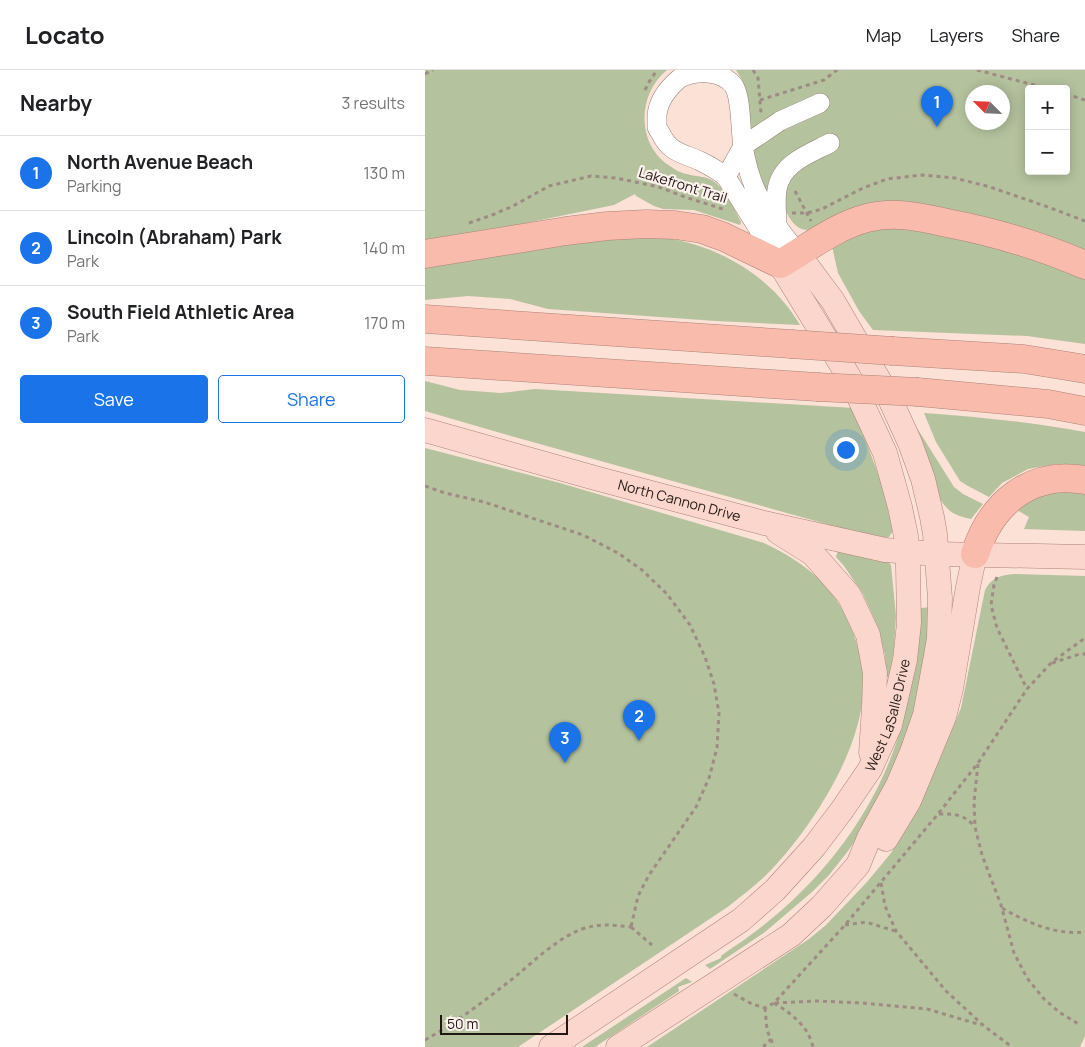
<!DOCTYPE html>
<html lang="en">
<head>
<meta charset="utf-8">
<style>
  body { margin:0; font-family:Manrope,sans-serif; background:#f6f6f6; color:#202124 }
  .controls { position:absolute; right:15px; top:15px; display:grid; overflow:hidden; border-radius:5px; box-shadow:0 2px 12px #0003 }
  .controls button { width:45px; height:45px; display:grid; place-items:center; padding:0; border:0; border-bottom:1px solid #e0e0e0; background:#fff; color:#202124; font:25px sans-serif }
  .compass { position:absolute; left:540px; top:15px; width:45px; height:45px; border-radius:50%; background:#fff; box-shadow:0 2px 12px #0003; rotate:294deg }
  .scale { position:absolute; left:15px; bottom:12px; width:128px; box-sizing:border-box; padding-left:5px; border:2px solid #211814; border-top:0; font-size:14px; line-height:18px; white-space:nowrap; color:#211814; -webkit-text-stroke:4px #fdf2ed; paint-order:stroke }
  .you { position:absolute; left:420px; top:379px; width:18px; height:18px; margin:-12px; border:4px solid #fff; border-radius:50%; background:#1a73e8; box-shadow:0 0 0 8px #1a73e833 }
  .badge { display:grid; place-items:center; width:32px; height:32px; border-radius:50%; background:#1a73e8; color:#fff; font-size:16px; font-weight:700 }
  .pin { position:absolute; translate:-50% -41px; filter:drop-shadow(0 1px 2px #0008) }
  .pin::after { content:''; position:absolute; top:26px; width:18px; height:15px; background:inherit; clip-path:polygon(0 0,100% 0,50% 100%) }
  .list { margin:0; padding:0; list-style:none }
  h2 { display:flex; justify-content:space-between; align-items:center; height:65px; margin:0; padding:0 20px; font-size:21px }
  h2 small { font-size:16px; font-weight:400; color:#757577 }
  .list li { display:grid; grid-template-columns:32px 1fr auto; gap:15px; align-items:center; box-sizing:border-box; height:75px; padding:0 20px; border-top:1px solid #e0e0e0 }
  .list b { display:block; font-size:19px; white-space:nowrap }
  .list p { margin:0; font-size:16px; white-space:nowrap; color:#757577 }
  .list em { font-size:16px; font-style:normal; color:#757577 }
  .actions { display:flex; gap:10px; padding:15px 20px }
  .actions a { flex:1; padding:11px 0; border:1px solid #1a73e8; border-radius:5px; text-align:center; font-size:18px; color:#1a73e8 }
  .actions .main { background:#1a73e8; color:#fff }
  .map { position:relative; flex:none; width:660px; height:977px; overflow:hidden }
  header { display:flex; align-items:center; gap:30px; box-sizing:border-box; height:70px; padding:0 25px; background:#fff; border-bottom:1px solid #e0e0e0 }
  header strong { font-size:24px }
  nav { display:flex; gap:28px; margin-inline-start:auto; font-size:18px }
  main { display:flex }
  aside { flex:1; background:#fff }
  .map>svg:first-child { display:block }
</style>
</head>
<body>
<header>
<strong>Locato</strong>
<nav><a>Map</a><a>Layers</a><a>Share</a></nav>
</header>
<main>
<aside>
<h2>Nearby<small>3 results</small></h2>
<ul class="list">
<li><span class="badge">1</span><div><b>North Avenue Beach</b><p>Parking</p></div><em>130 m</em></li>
<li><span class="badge">2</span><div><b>Lincoln (Abraham) Park</b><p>Park</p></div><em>140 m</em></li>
<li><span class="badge">3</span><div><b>South Field Athletic Area</b><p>Park</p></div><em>170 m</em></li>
</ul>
<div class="actions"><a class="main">Save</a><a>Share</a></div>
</aside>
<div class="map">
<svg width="660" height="977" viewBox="0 0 660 977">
  <rect width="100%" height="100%" fill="#fce1d6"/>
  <!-- green -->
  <g fill="#b4c29e" fill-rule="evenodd">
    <path d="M0,0H242C212,24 211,75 245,96C250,100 256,103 262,104C272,107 283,106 291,113C303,123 309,139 316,152L315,155L269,140L238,139L229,136L211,126L210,124L189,135L0,174Z"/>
    <path d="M311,0H660V183L552,146L390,158C387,158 385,160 382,160C370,160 362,145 359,136L341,128L322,68L317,10ZM604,19H641V101H604ZM548,22H578V52H548Z"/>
    <polygon points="470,153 521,162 660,205 660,274 602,266 448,260 434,241 413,203 407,176 436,159"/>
    <path d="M202,166C215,166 228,166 241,168C287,175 333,199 362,236C367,242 371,249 375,255L291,251L123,239L85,229L43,226L0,230V198L82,183Z"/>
    <polygon points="0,311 35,320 76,323 110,319 429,338 457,415 468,461 464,467 455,469 86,366 0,341"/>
    <path d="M499,343C553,347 607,352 660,362V396L631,394L603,399L577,413L564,427L543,416L535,411L511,372Z"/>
    <path d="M492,358L529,417L538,424L558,434L546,449C538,447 528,445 522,438C507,424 498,379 492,358Z"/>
    <path d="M0,378L135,413L339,473C383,494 412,518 429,565C435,583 439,601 438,620C437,679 387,757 347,799C334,813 319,824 304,836L93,977H0Z"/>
    <polygon points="632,420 660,422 660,461 599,459 604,447 590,439 601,430"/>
    <polygon points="413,480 462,490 466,495 471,546 469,578 465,606 463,607 461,605 460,585 451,553 438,524 419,496 411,487"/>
    <path d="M589,504L660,506V966L655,977H222L384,869L401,855L442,812L466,783L476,767L491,739L514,691L536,638L560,520C566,508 576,505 589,504Z"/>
    <path d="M506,537L505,554L495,623L476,685L442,753L423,781L404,805L387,822L340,862L285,899L280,895L296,888V886C306,878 317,872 327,864C398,812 456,736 478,650C481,637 483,623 485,609C489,585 493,562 496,538Z"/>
    <polygon points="261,908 267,912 253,917 254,921 170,977 157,977"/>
  </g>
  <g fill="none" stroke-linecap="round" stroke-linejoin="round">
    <defs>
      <g id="minor">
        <polyline points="301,107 318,76 355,51 395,33"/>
        <path d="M352,155C352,143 350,131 352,120C356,93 384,84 405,73"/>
        <path d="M355,193L301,107C293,100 285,96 275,91C258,83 245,83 236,64C235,62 233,60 232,57C232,54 232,49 232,46C233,30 243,18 255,8C272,0 297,0 309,16C317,30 315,60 318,76C321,93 326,112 334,127C344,148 360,166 373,184"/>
      </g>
      <g id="major">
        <path id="s1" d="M0,360L170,408L339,453L460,480L512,484L660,487"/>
        <polyline points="353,462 388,484 424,525 443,565 450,603 449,637 446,683"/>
        <polyline points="461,769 484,731 519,647 526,619 543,517 550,484"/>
        <path id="s2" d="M126,977L316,850L350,820L389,777L417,740L445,699L465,655L480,590L484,553L483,497L481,466L475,437L460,383L427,312L355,194"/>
        <polyline points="193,977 366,865 397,836 433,795 444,768 473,715 487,682 500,645 511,586 514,568 515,528 510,464 507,447 498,409 485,373 465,329 408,231 373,184"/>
      </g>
      <g id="highway">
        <path d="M0,184L141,161L182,156L221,154L250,155L277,159L299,167L355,194C383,178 411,156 442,148C469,141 496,147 522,153C569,162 616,176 660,195"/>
        <polyline points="0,249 366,274"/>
        <polyline points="468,281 599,289 660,299"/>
        <polyline points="0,291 392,317"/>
        <polyline points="493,322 623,334 660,341"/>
        <path d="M550,484C566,434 605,400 660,410"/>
      </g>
    </defs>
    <!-- minor casing -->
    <use href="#minor" stroke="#977f74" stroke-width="20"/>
    <!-- major casing -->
    <use href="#major" stroke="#ad8277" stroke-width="25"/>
    <!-- highway casing -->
    <use href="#highway" stroke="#ad8277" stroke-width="29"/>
    <!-- path -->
    <g stroke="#9e8b83" stroke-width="3" stroke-dasharray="4 4" stroke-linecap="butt">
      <polyline points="328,0 333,8 336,43"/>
      <polyline points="552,0 624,19"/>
      <polyline points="0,4 8,0"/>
      <polyline points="220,20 224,12 232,0"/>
      <polyline points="641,24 660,30"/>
      <polyline points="335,30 399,10 412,0"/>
      <polyline points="370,121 386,151"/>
      <polyline points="367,143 382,143 397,139 438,118 462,109 497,105 530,108 565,117 623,137 660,151"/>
      <polyline points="44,153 67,145 88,136 124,116 166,106 191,108 234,117 260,127 301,140"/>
      <polyline points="0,416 20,423 59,432 158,465 193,483 217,500 242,524 265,555 280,587 289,614 294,643 292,678 284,708 271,737 224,805 213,826 206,857"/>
      <polyline points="572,507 569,515 566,535 572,558 602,619"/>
      <polyline points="627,593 655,584 660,584"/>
      <polyline points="553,694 549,732 550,757 557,785 576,835 589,883 602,908 619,929 634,942 655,955"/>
      <path d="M514,744C530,744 539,744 550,757"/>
      <polyline points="456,813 460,836 471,861 521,921 559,956 587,977"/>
      <path d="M577,838C603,853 630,865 660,862"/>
      <polyline points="420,855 441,852 470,861"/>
      <polyline points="206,857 227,875"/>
      <polyline points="309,924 327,934 340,938 349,933 420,855 513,744 553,693 602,619 627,592 660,568"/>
      <path d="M349,933C367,944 383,956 388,977"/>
      <polyline points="350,933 392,931 437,933 502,939 556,955"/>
      <polyline points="340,938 342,960 349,977"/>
      <path d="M0,970C32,952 62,929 91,906C110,890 133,868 157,859C175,853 187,855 206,857"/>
      <polyline points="338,977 346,969"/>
    </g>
    <!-- minor -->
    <use href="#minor" stroke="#fff" stroke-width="19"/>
    <!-- major -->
    <use href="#major" stroke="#fbd6cd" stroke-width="24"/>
    <!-- highway -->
    <use href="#highway" stroke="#f8bbac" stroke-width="28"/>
    <defs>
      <g id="highway-bridge">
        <polyline points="366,274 468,281"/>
        <polyline points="392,317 493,322"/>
      </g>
    </defs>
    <!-- highway-bridge casing -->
    <use href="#highway-bridge" stroke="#ad8277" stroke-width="29" stroke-linecap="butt"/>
    <!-- highway-bridge -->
    <use href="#highway-bridge" stroke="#f8bbac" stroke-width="28"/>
  </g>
  <g text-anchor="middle" stroke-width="4.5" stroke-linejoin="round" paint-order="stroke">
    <!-- street labels -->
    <g font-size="14" fill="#211814" stroke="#fdf2ed">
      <text transform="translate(258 115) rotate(17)" y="5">Lakefront Trail</text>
      <text dy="5" stroke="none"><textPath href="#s1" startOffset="264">North Cannon Drive</textPath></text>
      <text dy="5" stroke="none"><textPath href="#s2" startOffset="485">West LaSalle Drive</textPath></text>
    </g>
  </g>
</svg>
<div class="controls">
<button>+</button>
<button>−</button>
</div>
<svg class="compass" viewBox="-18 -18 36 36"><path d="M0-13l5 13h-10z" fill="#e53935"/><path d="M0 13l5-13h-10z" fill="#757577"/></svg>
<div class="scale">50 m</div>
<div class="you"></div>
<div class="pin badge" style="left:512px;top:57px">1</div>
<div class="pin badge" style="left:214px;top:671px">2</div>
<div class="pin badge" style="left:140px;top:693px">3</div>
</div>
</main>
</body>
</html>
